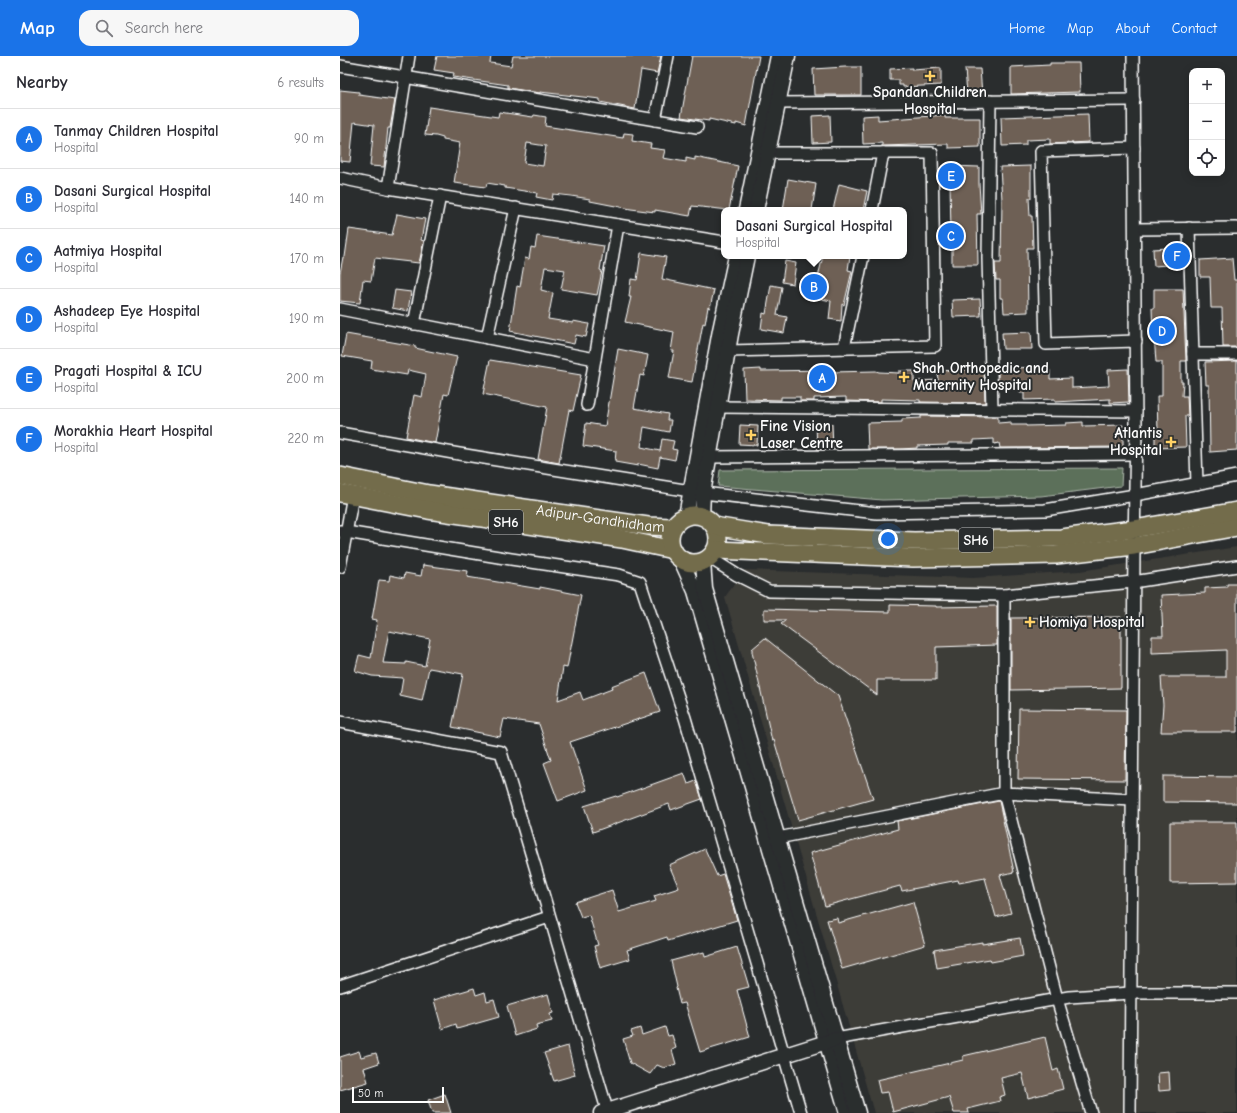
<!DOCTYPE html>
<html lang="en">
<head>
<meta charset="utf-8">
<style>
  body { margin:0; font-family:"Comic Neue",sans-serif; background:#f7f7f7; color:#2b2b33 }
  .controls { position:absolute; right:12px; top:12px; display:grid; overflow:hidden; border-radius:8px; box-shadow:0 2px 10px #0003 }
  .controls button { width:36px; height:36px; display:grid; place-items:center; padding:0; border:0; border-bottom:1px solid #e1e1e2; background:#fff; color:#2b2b33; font:20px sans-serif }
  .scale { position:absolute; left:12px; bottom:10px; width:92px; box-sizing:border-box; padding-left:4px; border:2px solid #fff; border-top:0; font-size:11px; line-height:14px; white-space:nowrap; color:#fff; -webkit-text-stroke:3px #2a2d2e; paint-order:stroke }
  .you { position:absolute; left:548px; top:483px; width:14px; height:14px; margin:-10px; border:3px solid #fff; border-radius:50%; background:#1a73e8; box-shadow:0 0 0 6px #1a73e833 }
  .badge { display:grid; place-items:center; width:26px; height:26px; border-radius:50%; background:#1a73e8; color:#fff; font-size:13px; font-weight:700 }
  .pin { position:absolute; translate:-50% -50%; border:2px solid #fff; box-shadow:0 1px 4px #0006 }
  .popup { position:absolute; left:381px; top:151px; width:186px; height:52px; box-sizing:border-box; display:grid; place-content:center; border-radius:8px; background:#fff; filter:drop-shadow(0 1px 3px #0005); font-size:13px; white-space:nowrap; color:#7c7c81 }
  .popup b { font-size:15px; color:#2b2b33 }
  .popup::after { content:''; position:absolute; left:50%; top:100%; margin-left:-8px; border:8px solid transparent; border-top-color:#fff }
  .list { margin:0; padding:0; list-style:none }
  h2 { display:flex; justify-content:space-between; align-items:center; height:52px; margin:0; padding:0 16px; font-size:17px }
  h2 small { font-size:13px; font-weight:400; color:#7c7c81 }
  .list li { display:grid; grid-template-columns:26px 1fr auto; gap:12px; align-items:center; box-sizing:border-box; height:60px; padding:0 16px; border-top:1px solid #e1e1e2 }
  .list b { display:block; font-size:15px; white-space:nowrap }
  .list p { margin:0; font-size:13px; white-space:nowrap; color:#7c7c81 }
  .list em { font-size:13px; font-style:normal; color:#7c7c81 }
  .icon { flex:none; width:22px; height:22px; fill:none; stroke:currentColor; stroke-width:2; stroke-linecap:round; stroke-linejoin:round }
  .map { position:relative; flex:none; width:897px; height:1057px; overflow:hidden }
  header { display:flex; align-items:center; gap:24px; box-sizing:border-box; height:56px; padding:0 20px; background:#1a73e8; color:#fff }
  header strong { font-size:19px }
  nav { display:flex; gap:22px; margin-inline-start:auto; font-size:14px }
  .search { width:280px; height:36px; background:#f7f7f7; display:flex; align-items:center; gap:10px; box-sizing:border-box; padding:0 14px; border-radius:12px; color:#7c7c81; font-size:15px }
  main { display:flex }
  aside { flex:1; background:#fff }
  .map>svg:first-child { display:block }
</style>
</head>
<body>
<header>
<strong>Map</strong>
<div class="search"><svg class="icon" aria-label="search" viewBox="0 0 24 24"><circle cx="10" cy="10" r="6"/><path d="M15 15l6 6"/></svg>Search here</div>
<nav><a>Home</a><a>Map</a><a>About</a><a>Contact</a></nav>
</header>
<main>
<aside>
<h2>Nearby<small>6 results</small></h2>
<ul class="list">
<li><span class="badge">A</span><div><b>Tanmay Children Hospital</b><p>Hospital</p></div><em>90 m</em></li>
<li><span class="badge">B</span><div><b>Dasani Surgical Hospital</b><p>Hospital</p></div><em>140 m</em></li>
<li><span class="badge">C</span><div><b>Aatmiya Hospital</b><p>Hospital</p></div><em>170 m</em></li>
<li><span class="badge">D</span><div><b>Ashadeep Eye Hospital</b><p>Hospital</p></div><em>190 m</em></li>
<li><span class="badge">E</span><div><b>Pragati Hospital &amp; ICU</b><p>Hospital</p></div><em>200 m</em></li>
<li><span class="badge">F</span><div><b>Morakhia Heart Hospital</b><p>Hospital</p></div><em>220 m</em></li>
</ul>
</aside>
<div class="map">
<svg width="897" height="1057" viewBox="0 0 897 1057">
  <rect width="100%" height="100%" fill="#2a2d2e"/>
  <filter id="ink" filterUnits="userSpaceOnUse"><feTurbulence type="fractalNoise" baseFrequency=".025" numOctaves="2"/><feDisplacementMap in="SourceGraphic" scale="8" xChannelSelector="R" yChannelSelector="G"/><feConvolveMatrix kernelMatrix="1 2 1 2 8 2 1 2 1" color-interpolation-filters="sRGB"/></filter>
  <g filter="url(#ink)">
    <!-- built -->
    <polygon fill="#3e3d39" points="897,491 897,1057 534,1057 385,541 405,514 633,522 740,515"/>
    <!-- green -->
    <polygon fill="#5c705a" stroke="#aeb8ac" points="782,412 781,430 701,440 542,444 378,430 380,414"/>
    <!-- building -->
    <g fill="#6e6154" stroke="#fff" fill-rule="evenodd">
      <polygon points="97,0 151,0 150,7 171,10 173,0 321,0 317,17 301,14 295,53 260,46 260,43 200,36 200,37 168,32 168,29 113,21 114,17 94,14"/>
      <polygon points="352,0 419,0 406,70 396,67 396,69 369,63 369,65 341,61"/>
      <polygon points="710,7 739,7 740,36 671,38 671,11 710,9"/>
      <polygon points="505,11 521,11 521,39 474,39 473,13"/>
      <polygon points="572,12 572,14 601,12 601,29 563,31 563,29 559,29 559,24 550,24 550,13"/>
      <polygon points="625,13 640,13 642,38 627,38"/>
      <polygon points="0,34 19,36 19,39 55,44 50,72 48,72 44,111 30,110 34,69 14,66 10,106 0,105"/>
      <path d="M89,51L158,61L159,56L193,61L194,59L206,61L205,70L283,82L284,77L293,78L292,85L311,88L310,92L325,94L323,102L346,106V102L355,104V101L398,110L389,154L352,150L350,160L315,154V156L291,153L250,145V143L231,140L213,138L212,144L196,141L197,137L165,132V130L147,127L146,131L114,127L120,87L103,84V82L96,80L85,79ZM187,87L206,90L203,110L184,107Z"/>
      <polygon points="748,58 749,86 710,88 710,83 686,84 686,89 662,90 661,61"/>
      <polygon points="490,59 491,86 473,87 472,60"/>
      <polygon points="538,59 538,64 605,59 605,62 640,62 640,91 608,92 608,88 542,90 542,87 523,88 522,60"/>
      <polygon points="609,110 639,111 639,128 641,158 637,158 638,209 612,209 612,187 608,187 608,177 611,177 610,127 609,127"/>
      <polygon points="691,110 691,142 689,142 690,160 692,160 693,192 687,192 688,256 664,257 663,242 660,242 660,224 656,224 655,207 661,207 662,144 660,111"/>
      <polygon points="448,123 476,128 472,154 443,154"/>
      <polygon points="499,128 527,135 523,154 493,154"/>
      <polygon points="57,158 85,163 81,184 84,185 79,207 35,202 31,225 23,224 20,247 0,245 0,217 3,201 5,201 9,173 52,179"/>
      <polygon points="197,180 264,190 260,214 262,215 257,239 221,233 225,214 205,211 201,234 213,237 208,263 233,267 233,265 249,268 246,281 236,279 234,288 170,275 177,230 180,231 185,202 189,203 191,191 195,192"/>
      <polygon points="843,191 843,208 814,210 813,193"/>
      <polygon points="301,197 326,201 322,223 374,234 370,252 368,251 365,268 363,267 352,326 329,322 334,295 331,295 334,276 285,266 291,241 289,241 291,223 297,224"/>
      <polygon points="483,200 510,200 508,214 512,215 504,249 502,248 501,265 489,263 491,245 468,240 472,224 477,225"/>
      <polygon points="892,202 894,224 897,224 897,288 896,291 883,291 882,252 871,252 870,221 860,221 860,204"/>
      <polygon points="445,205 456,207 453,228 442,226"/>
      <polygon points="431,229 442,231 437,259 447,261 444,277 421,273 423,257 426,258"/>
      <polygon points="814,233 843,233 846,305 841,305 841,326 843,326 842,340 847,340 848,360 845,360 846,391 815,392 815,377 818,376 817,340 822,340 822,306 816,306 814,279 813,279 812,252 814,252"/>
      <polygon points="55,234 71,236 68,255 52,252"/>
      <polygon points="640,243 641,260 613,261 612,244"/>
      <polygon points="691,276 692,293 663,293 662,277"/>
      <polygon points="6,278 75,290 75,292 117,301 108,339 104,338 95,387 66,381 74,339 82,341 86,318 68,314 67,319 31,313 32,305 2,300"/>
      <polygon points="278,293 308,299 304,320 300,319 294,352 328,358 327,364 331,364 329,376 304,371 301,391 320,395 322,383 334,385 332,393 337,394 335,404 320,401 318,412 298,408 298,410 275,406 276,395 243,390 246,367 265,370"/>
      <polygon points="150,304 241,319 233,355 229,354 219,407 198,403 207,351 143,338"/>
      <polygon points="897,305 897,394 870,396 869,329 866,329 865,306"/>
      <polygon points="693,311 694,314 710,314 710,323 732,322 732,332 769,330 768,314 788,313 789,346 770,347 770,343 715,346 715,343 684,344 684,337 680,337 679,333 672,333 672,329 658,330 658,313"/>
      <polygon points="421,313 421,315 492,314 492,316 536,315 539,316 559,317 559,315 574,315 574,325 598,324 597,315 644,313 645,347 580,346 580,344 541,343 541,346 506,345 506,341 474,342 474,345 460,345 460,341 441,341 441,344 405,343 404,314"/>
      <polygon points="581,360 658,361 658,367 671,366 671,369 686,369 686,370 726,369 726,367 743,366 743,370 783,369 783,391 660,392 659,387 654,388 654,383 634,384 634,387 608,387 608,389 577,390 577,392 561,393 528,393 527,367 562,366 562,363 581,362"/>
      <polygon points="476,368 492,368 493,393 477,393"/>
      <polygon points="400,369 418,370 417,389 399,388"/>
      <path d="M83,509L128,515L127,521L200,533V531L241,539L227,612L223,611L218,644L240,636L243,644L272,633L271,630L306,617L320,656L230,686L247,734L218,745L204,707L211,704L199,668L164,663L160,681L112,671L123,618L89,612L82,645L60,640L63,622L32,620L15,615L19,599L31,602L37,564L32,563L39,524L49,525L50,519L64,522L65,517L81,520ZM49,575L90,583L85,610L66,606V608L43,607Z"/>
      <polygon points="887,528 897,528 897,676 821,676 823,649 821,621 886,621 886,594 812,597 812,580 823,580 821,539 865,537 865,532 887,531"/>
      <polygon points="550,549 596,550 596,551 657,550 657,589 596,591 596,624 537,624 537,639 441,568 446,564 424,564 424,553 550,556"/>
      <polygon points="781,561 781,632 671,634 671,562"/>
      <polygon points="425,582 498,640 533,743 458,764 434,684 432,685 412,596 412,593"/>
      <polygon points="679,653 786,654 785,724 678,723"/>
      <polygon points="344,717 348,728 356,725 362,743 331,754 329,748 253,776 244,750 276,740 277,741"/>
      <polygon points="823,720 897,721 897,747 823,746"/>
      <polygon points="659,745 674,816 660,819 671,857 656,861 645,822 619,827 618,824 562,835 560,830 485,850 470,797 558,773 557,765"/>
      <polygon points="830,766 897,766 897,826 830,827"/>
      <polygon points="365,793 377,820 383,818 397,864 328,885 327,881 287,894 290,903 260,912 254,890 258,889 249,859 241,861 235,846 272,834 279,856 316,845 314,840 339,832 329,809"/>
      <polygon points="573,846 585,889 502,913 487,864 497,862 498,867"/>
      <polygon points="680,882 683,900 651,906 650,903 597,912 594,894 642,886 642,888"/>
      <polygon points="397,891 409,931 397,934 410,981 360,996 345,947 340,948 336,932 337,931 331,905 364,896 365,901"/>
      <polygon points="134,932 136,939 145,936 147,945 154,943 159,961 117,973 116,968 102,973 94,944"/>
      <polygon points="208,938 213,957 210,958 212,965 196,969 197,973 175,980 167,950"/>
      <polygon points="325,971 328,980 332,979 336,992 332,994 336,1008 324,1012 317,1009 310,1018 290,1007 283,983 293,980 291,975 300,972 302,979"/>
      <polygon points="705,981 713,1015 718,1013 723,1033 688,1042 682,1017 661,1022 665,1039 659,1041 660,1045 628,1053 629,1057 614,1057 609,1041 553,1056 548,1036 540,1037 537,1024 623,1004 623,1000"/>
      <polygon points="228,990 235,1019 214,1025 204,997"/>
      <polygon points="19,995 21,1001 36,997 39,1007 24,1012 28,1026 0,1034 0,1001"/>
      <polygon points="829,1016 830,1034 819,1035 818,1017"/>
      <polygon points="105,1038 111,1057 92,1057 88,1044"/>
    </g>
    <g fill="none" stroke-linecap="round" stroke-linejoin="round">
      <defs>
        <g id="minor">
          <polyline points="0,10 357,71"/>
          <polyline points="650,45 648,202 652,353"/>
          <polyline points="438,47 794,44"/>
          <polyline points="315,64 328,0"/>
          <polyline points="794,92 701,95 706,288 796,285"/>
          <polyline points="0,122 48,132 384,186"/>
          <polyline points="48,132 69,0"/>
          <polyline points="532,154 543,97"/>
          <polyline points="849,172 857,428"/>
          <polyline points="795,173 897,172"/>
          <polyline points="0,253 255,303"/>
          <polyline points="74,268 100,140"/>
          <polyline points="147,282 176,152"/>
          <polyline points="504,292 523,200"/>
          <polyline points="388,295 595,290 592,97 428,97"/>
          <polyline points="853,298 897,298"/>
          <polyline points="247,349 278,169"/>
          <polyline points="378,351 796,355"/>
          <polyline points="0,377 119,398 363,437 537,457 705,454 795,439 897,420"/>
          <polyline points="369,401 796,398"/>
          <polyline points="0,475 171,503 279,519 300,526 345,662 461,1057"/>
          <polyline points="370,502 397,519 429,535 664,539 793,526 897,510"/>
          <polyline points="0,511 13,439"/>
          <polyline points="664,539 664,737 792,744"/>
          <polyline points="0,666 161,696 268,1057"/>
          <polyline points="438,782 664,737 717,943 751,1057"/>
          <polyline points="0,930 209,861"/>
          <polyline points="496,983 729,941 791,937 897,937"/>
          <polyline points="790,1057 794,490 796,372 793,0"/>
        </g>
        <g id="tertiary">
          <polyline points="406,154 438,0"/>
          <polyline points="416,154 448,0"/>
          <polyline points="346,460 380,274 396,200"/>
          <polyline points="362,460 363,437 391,278 407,200"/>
          <polyline points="341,504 355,535 507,1057"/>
          <polyline points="363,506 365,533 518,1057"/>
          <polyline points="261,1057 496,983"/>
        </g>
        <g id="primary">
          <path id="s1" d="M0,420L89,438L308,470L332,471"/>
          <polyline points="0,437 88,454 282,483 333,494"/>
          <circle cx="354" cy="483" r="24"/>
          <polyline points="374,470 428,479 574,485 721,482 794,473 897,455"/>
          <polyline points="376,494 573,502 716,499 794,490 897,471"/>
        </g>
      </defs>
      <!-- minor casing -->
      <use href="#minor" stroke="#fff" stroke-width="14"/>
      <!-- tertiary casing -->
      <use href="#tertiary" stroke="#fff" stroke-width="17"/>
      <!-- primary casing -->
      <use href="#primary" stroke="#fff" stroke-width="20"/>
      <!-- minor -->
      <use href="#minor" stroke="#2a2d2e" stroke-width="11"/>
      <!-- tertiary -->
      <use href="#tertiary" stroke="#2a2d2e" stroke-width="14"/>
      <!-- primary -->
      <use href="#primary" stroke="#736c4b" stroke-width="17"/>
    </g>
  </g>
  <!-- markers -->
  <g fill="#ffd166" stroke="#2a2d2e" stroke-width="1.5">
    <path d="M588 14h4v4h4v4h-4v4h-4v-4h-4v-4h4z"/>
    <path d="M562 315h4v4h4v4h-4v4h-4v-4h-4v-4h4z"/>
    <path d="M409 373h4v4h4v4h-4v4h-4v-4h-4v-4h4z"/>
    <path d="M829 380h4v4h4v4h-4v4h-4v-4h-4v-4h4z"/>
    <path d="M688 560h4v4h4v4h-4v4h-4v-4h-4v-4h4z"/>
  </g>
  <g text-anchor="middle" stroke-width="4" stroke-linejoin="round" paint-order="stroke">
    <!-- shield labels -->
    <g fill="#2a2d2e" stroke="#bfc0c0" stroke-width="1">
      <rect x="149" y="454" width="34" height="24" rx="3"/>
      <rect x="619" y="472" width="34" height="24" rx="3"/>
    </g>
    <g font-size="14" font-weight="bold" fill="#fff">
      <text x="166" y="471">SH6</text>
      <text x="636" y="489">SH6</text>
    </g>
    <!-- poi labels -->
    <g font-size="15" font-weight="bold" fill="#fff" stroke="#2a2d2e" text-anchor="start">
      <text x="590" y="41" text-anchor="middle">Spandan Children<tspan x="590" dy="17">Hospital</tspan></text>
      <text x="573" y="317">Shah Orthopedic and<tspan x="573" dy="17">Maternity Hospital</tspan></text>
      <text x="420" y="375">Fine Vision<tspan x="420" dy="17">Laser Centre</tspan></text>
      <text x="822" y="382" text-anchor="end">Atlantis<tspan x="822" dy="17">Hospital</tspan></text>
      <text x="699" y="571">Homiya Hospital</text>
    </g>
    <!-- street labels -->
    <g font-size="15" fill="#fff" stroke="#2a2d2e">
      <text dy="5" stroke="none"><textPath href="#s1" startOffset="264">Adipur-Gandhidham</textPath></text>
    </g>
  </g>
</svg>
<div class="controls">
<button>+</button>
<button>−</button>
<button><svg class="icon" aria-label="locate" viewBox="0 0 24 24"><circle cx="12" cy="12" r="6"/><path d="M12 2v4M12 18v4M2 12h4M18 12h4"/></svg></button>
</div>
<div class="scale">50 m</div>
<div class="you"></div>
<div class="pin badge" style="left:482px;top:322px">A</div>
<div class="pin badge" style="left:474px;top:231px">B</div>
<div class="popup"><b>Dasani Surgical Hospital</b>Hospital</div>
<div class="pin badge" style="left:611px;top:180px">C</div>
<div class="pin badge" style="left:822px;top:275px">D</div>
<div class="pin badge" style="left:611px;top:120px">E</div>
<div class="pin badge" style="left:837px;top:200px">F</div>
</div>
</main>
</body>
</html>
